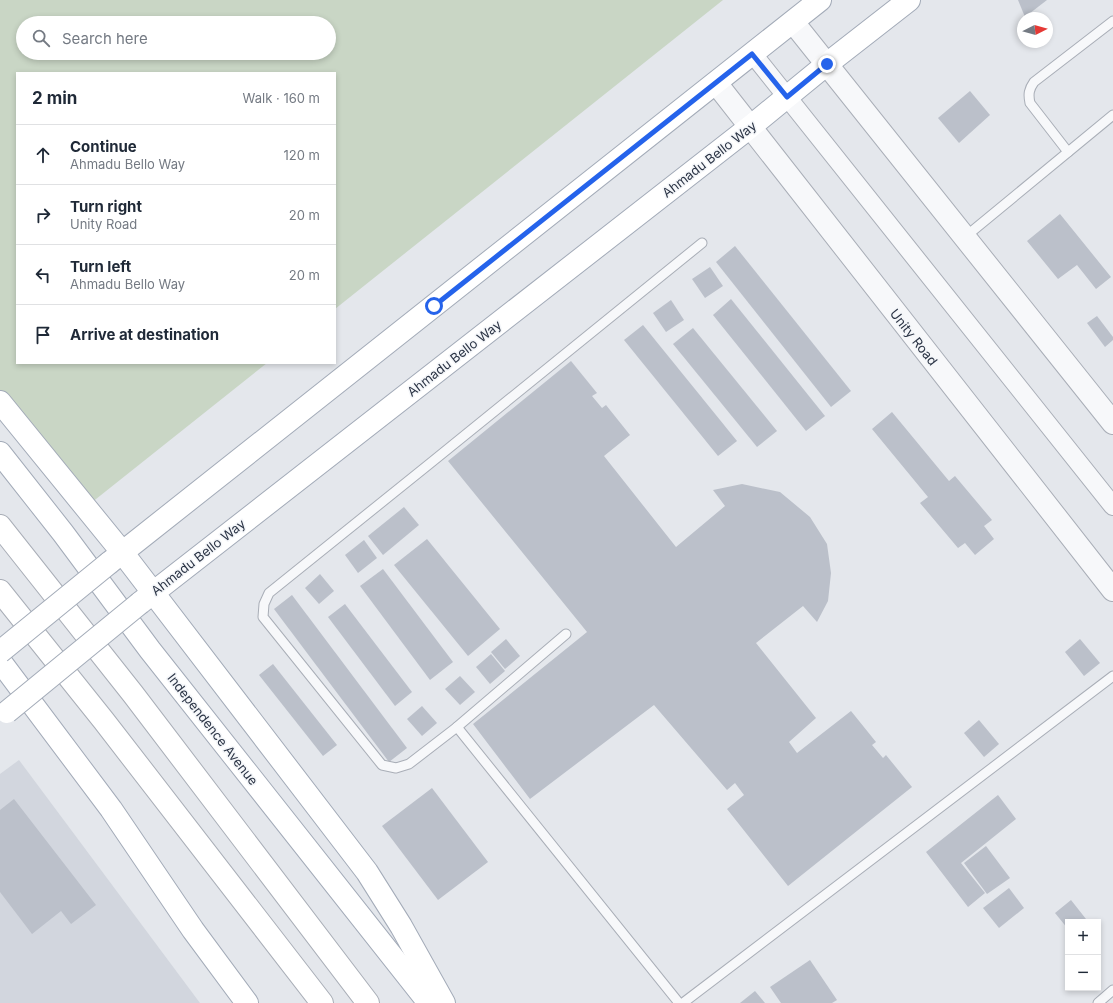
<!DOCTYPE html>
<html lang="en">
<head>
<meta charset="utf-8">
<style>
  body { margin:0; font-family:Inter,sans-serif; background:#f2f2f3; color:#1f2937 }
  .controls { position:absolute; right:12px; bottom:12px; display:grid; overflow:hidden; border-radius:0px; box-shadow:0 2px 6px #0003 }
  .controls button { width:36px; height:36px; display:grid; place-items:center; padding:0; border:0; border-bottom:1px solid #e0e1e3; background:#fff; color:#1f2937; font:20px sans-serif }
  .compass { position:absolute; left:1017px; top:12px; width:36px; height:36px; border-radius:50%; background:#fff; box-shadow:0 2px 6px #0003; rotate:84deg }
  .stop { position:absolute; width:12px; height:12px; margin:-9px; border:3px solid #2563eb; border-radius:50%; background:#fff }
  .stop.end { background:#2563eb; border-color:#fff; box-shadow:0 1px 4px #0008 }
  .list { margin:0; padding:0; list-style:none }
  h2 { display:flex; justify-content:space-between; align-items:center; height:52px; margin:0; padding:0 16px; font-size:17px }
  h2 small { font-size:13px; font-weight:400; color:#747a83 }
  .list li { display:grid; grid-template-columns:26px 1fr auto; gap:12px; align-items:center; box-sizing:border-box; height:60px; padding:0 16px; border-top:1px solid #e0e1e3 }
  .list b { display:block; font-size:15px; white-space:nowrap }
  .list p { margin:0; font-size:13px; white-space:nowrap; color:#747a83 }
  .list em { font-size:13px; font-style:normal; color:#747a83 }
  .icon { flex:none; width:22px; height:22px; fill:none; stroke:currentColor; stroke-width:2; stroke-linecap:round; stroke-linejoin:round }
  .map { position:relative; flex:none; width:1113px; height:1003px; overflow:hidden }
  .search { position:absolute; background:#fff; box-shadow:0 2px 6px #0003; left:16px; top:16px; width:320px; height:44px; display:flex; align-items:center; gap:10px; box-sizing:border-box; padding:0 14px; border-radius:22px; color:#747a83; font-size:15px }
  .panel { position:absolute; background:#fff; box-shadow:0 2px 6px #0003; left:16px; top:72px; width:320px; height:292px; border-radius:0px }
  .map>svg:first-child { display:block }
</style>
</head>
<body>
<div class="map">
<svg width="1113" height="1003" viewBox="0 0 1113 1003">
  <rect width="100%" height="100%" fill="#e4e7ec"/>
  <!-- built -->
  <polygon fill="#d2d6de" points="19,760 200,1003 0,1003 0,774"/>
  <!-- green -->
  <path fill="#c9d6c5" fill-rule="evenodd" d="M0,0H723L335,309V73H17V363H267L86,507L0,396ZM23,23H329V53H23Z"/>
  <!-- building -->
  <g fill="#bbc0ca">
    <polygon points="1018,0 1047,0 1025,17"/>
    <polygon points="970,91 990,115 959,143 938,118"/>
    <polygon points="1060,214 1111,277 1096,289 1077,265 1058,279 1027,241"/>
    <polygon points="735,246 851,391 831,407 716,262"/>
    <polygon points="710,267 723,286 705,298 692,279"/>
    <polygon points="731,299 825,416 806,431 713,315"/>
    <polygon points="671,300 684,320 666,332 653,313"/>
    <polygon points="1097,316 1113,337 1113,340 1105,347 1087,323"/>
    <polygon points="643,325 737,441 718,456 624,340"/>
    <polygon points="693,328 777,431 757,447 673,344"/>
    <polygon points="571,361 597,393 592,396 602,408 606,405 630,435 604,456 676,547 725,506 713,490 742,484 780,492 810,517 827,544 831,573 828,601 817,622 803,606 756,643 816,718 789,742 797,753 851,711 876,742 872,745 883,758 886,755 912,787 788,886 727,809 744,795 735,783 727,790 654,705 530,799 473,724 587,632 448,461"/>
    <polygon points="892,412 949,481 955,476 992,520 984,526 994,539 975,555 965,543 958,548 920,503 928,497 872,429"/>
    <polygon points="404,507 419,525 383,555 368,536"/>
    <polygon points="427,539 500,629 468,656 394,565"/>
    <polygon points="364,540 377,558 358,573 345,555"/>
    <polygon points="383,569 453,662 430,680 360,586"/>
    <polygon points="320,574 334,591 319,604 305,588"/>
    <polygon points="292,595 407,748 389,762 274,609"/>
    <polygon points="345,604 412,692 395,706 328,617"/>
    <polygon points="506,639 520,656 505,669 491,652"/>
    <polygon points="1080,639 1100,663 1084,676 1065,652"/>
    <polygon points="491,654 505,671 490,684 476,667"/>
    <polygon points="273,664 337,745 323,756 259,675"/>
    <polygon points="460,676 475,692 460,705 445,689"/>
    <polygon points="422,706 437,723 422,736 407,719"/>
    <polygon points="979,720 999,744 984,757 964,733"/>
    <polygon points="432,788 488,862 438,900 382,826"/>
    <polygon points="998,795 1016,819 961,863 985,893 968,907 926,852"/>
    <polygon points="14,799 96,905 71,924 61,911 32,934 0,892 0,810"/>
    <polygon points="986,846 1010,878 987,894 964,863"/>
    <polygon points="1009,888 1024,908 999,928 983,908"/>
    <polygon points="1071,900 1086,919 1082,922 1068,922 1068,929 1055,913"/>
    <polygon points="810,960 837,1000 832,1003 781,1003 770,987"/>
    <polygon points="755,991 765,1003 740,1003"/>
  </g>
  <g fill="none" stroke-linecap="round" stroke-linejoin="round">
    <defs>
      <g id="service">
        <path d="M1068,152L1030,103C1028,94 1029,89 1034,82L1113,21"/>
        <polyline points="965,237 1113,115"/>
        <polyline points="566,634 457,727 679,1003"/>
        <polyline points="457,727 409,764 396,768 382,765 263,617 264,604 269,593 433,461 702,243"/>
        <polyline points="683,1003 1113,676"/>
        <polyline points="1098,1003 1113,990"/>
      </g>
      <polyline id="minor" points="752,53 1113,506"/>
      <g id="tertiary">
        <polyline points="793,22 1113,423"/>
        <polyline points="716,83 1113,590"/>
      </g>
      <g id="secondary">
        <polyline points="0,526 133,694 368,1003"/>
        <polyline points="0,591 104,721 322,1003"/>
      </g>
      <g id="primary">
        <polyline points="0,402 122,552 367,872 401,926 444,1003"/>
        <polyline points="0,453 63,533 150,650 429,1003"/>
        <polyline points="109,563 820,0"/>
        <polyline points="140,603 750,127 827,64 909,0"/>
        <polyline points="0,661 111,809 193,930 247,1003"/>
      </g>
    </defs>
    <!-- service casing -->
    <use href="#service" stroke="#a9aeb7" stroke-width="11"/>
    <!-- minor casing -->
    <use href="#minor" stroke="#a9aeb7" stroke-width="20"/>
    <!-- tertiary casing -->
    <use href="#tertiary" stroke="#a9aeb7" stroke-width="24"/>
    <!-- secondary casing -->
    <use href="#secondary" stroke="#a9aeb7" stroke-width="24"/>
    <!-- primary casing -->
    <use href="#primary" stroke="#a3abb8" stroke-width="24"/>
    <!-- service -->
    <use href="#service" stroke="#f7f8fa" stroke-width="9"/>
    <!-- minor -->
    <use href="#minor" stroke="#f7f8fa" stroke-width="18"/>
    <!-- tertiary -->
    <use href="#tertiary" stroke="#f7f8fa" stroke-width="22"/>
    <!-- secondary -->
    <use href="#secondary" stroke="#fff" stroke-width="22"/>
    <!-- primary -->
    <use href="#primary" stroke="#fff" stroke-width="22"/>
    <defs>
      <g id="primary-bridge">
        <polyline points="0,652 109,563"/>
        <polyline points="7,712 140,603"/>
      </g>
    </defs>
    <!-- primary-bridge casing -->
    <use href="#primary-bridge" stroke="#a3abb8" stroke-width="24" stroke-linecap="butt"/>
    <!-- primary-bridge -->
    <use href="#primary-bridge" stroke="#fff" stroke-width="22"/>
  </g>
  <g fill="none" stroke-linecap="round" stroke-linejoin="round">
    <!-- route -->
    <polyline stroke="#2563eb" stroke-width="5" points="434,306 752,54 787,97 827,64"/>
  </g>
  <g text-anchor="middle" stroke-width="3" stroke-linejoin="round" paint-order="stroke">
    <!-- street labels -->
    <g font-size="13" fill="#2b3445" stroke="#f4f6f9">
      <text transform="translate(709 159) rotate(-38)" y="5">Ahmadu Bello Way</text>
      <text transform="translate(914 337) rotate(52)" y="5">Unity Road</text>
      <text transform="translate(454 358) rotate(-38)" y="5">Ahmadu Bello Way</text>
      <text transform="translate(198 557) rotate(-38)" y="5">Ahmadu Bello Way</text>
      <text transform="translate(213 729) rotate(52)" y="5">Independence Avenue</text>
    </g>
  </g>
</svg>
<div class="controls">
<button>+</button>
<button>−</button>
</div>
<svg class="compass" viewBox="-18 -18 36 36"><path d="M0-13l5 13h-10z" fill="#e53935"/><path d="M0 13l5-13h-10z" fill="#747a83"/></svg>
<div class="stop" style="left:434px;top:306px"></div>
<div class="stop end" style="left:827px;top:64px"></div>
<div class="search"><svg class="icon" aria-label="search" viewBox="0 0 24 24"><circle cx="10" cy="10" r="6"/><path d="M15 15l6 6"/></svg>Search here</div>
<section class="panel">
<h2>2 min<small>Walk · 160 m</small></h2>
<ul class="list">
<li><svg class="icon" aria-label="ahead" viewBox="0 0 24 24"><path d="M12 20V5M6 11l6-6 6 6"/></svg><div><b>Continue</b><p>Ahmadu Bello Way</p></div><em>120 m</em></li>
<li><svg class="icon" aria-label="right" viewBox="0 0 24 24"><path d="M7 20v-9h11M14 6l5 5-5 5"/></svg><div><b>Turn right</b><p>Unity Road</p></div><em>20 m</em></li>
<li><svg class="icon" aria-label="left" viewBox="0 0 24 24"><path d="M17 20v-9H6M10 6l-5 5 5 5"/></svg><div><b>Turn left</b><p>Ahmadu Bello Way</p></div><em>20 m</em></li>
<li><svg class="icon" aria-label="arrive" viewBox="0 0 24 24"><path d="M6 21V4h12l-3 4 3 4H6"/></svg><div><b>Arrive at destination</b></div></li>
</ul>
</section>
</div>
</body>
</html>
